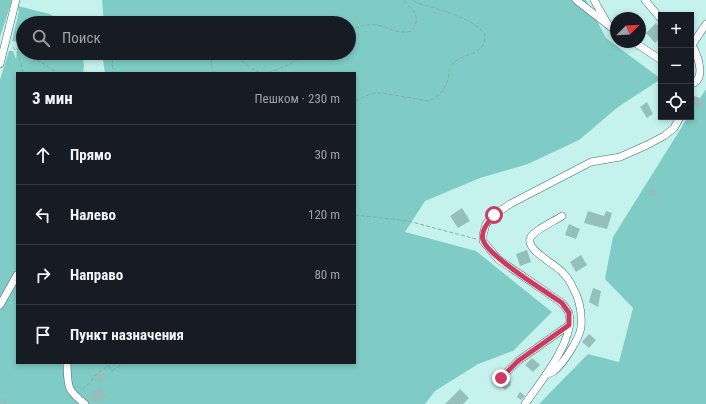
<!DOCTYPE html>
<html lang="ru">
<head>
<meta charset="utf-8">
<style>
  body { margin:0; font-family:"Roboto Condensed",sans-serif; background:#20242c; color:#f1f3f6 }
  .controls { position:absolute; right:12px; top:12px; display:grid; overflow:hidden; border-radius:0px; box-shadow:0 2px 6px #0003 }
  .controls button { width:36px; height:36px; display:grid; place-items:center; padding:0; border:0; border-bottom:1px solid #363941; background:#171b24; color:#f1f3f6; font:20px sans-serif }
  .compass { position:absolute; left:610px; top:12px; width:36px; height:36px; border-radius:50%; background:#171b24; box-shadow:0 2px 6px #0003; rotate:66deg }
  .stop { position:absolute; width:12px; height:12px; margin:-9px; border:3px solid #ca3b61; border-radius:50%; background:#fff }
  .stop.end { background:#ca3b61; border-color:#fff; box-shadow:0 1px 4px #0008 }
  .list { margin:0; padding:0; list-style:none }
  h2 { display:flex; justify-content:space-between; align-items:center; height:52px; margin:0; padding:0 16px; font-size:17px }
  h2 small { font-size:13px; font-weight:400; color:#9ea1a6 }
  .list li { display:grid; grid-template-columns:26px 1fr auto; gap:12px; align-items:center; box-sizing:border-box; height:60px; padding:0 16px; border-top:1px solid #363941 }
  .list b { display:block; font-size:15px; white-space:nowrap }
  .list em { font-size:13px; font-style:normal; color:#9ea1a6 }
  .icon { flex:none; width:22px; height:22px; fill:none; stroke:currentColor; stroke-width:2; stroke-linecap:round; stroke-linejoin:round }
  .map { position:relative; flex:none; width:706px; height:404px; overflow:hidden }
  .search { position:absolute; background:#171b24; box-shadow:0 2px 6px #0003; left:16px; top:16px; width:340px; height:44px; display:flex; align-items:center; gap:10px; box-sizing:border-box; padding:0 14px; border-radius:22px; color:#9ea1a6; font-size:15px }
  .panel { position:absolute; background:#171b24; box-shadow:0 2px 6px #0003; left:16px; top:72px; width:340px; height:292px; border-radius:0px }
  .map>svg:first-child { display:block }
</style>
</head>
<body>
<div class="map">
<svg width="706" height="404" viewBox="0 0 706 404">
  <rect width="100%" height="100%" fill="#c6f2ee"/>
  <!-- green -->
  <g fill="#7fccc6">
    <polygon points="0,0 12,0 0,37"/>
    <polygon points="102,0 586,0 606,38 661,79 618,107 579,140 528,164 480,178 425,201 405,232 476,251 552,312 513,351 478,364 435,391 425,404 0,404 0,80 9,51 13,51 16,59 18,42 12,41 19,11 18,6 49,14 70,23 23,23 23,53 82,53 84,66 83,73 17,73 17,363 355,363 355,73 105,73 102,54 102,53 349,53 349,23 104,23"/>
    <polygon points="706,89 706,404 539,404 588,354 619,362 633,308 605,279 613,237 688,117 691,117 691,112"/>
  </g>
  <!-- building -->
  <g fill="#94bfbb">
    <polygon points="656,23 661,29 661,37 655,43 646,33"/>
    <polygon points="692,95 705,100 702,108 691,106"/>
    <polygon points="647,102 653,114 647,118 640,107"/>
    <polygon points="651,189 658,191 656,197 649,195"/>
    <polygon points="462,208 470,221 458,228 450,216"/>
    <polygon points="588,211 604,216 606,211 612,213 607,229 584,223"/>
    <polygon points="569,224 580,229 576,239 565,235"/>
    <polygon points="527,250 531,262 520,266 516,254"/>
    <polygon points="581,255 587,265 576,272 570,262"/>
    <polygon points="593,288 601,291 598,307 589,302"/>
    <polygon points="589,334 596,340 589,348 582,342"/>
    <polygon points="532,358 540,365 533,372 525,365"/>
    <polygon points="102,371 107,378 99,383 94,377"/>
    <polygon points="508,378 511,382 510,383 511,385 505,390 500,385"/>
    <polygon points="100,387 106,397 95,404 89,395"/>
    <polygon points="460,389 469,398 463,404 445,404"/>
    <polygon points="520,392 525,396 521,400 517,397"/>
    <polygon points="1,398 7,399 6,404 0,403"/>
  </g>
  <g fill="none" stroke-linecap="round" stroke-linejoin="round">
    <defs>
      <g id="minor">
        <polyline points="576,0 616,31"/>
        <polyline points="594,0 607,23"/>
        <polyline points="645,0 661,19"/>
        <polyline points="634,42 661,60"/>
        <polyline points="0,64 16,0"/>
        <path d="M691,84C706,80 699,58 692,45L706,24"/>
        <polyline points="0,305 17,275"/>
        <path d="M67,363C68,387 66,389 85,404"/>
        <path d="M546,375C549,374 552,372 554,371C563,364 580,338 581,327C582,314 580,300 573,288C571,283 567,277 563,273C557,265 527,251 530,239C532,231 555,221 562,216"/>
        <polyline points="501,378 518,361 569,325"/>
        <path d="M525,404C539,384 576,339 569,314C568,310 564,306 562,303L498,259L483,241V235L486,224L494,215L510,204L591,162L620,157L647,145L664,136L674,128L680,117"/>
      </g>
    </defs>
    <!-- minor casing -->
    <use href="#minor" stroke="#446c69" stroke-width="8"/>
    <!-- path -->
    <g stroke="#88aba7" stroke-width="1" stroke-dasharray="4 2" stroke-linecap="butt">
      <polyline points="109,20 110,23"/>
      <path d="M349,30C358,27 367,24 377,25C390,27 397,35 412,31C422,15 413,13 404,0"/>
      <polyline points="13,47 18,54 23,73"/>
      <polyline points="16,48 23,52"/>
      <polyline points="26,53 58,73"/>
      <polyline points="112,53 113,73"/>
      <polyline points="213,53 211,63 214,73"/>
      <polyline points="233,53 245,64 260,73"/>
      <polyline points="268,73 288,65 309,53"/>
      <path d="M355,101L373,93H382L429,101C441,96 446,88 449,75C449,72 449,69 451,66C460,51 486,59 485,34C473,18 435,8 417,3L413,0"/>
      <polyline points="355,215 408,221 476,239"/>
      <polyline points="108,365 113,372"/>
      <polyline points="112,371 124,363"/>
      <polyline points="82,389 91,382 94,376 108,366"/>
    </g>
    <!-- minor -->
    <use href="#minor" stroke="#fff" stroke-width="7"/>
  </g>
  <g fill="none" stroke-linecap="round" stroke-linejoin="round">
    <!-- route -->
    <path stroke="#ca3b61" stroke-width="5" d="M494,215C489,221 480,231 483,240C489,257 545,291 562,303L569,313V325L518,361L501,378"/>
  </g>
</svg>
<div class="controls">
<button>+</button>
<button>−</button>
<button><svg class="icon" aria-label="locate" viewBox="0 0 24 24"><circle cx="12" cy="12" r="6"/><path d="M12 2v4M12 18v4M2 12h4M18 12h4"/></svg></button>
</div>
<svg class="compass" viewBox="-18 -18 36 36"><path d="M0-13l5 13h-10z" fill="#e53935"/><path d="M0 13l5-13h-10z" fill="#9ea1a6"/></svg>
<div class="stop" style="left:494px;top:215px"></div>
<div class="stop end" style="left:501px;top:378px"></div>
<div class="search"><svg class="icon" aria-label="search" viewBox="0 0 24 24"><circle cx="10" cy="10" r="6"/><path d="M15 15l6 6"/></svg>Поиск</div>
<section class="panel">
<h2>3 мин<small>Пешком · 230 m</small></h2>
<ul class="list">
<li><svg class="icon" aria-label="ahead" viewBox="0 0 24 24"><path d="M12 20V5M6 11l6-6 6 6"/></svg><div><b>Прямо</b></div><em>30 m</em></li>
<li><svg class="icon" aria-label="left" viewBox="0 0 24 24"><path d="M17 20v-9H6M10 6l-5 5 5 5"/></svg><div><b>Налево</b></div><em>120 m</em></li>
<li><svg class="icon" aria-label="right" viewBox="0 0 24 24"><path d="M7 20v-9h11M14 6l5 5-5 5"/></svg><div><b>Направо</b></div><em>80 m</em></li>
<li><svg class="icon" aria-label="arrive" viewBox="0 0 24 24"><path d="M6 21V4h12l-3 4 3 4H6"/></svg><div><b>Пункт назначения</b></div></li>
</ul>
</section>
</div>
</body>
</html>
